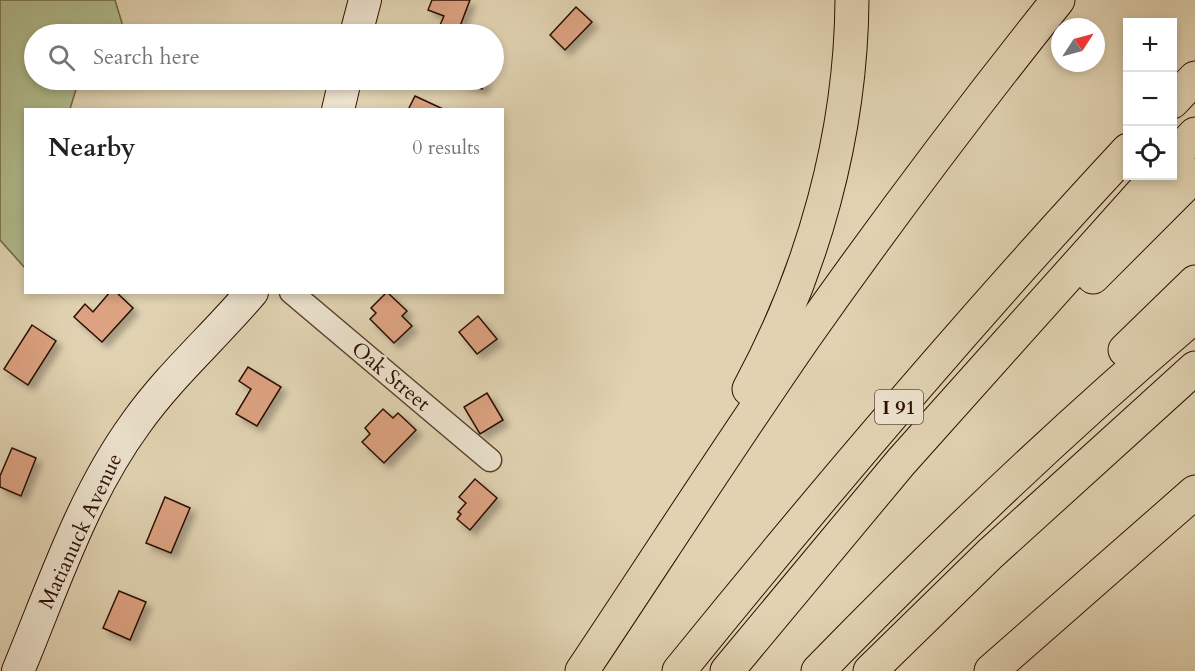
<!DOCTYPE html>
<html lang="en">
<head>
<meta charset="utf-8">
<style>
  body { margin:0; font-family:Cardo,serif; background:#f2f2f2; color:#202124 }
  .controls { position:absolute; right:18px; top:18px; display:grid; overflow:hidden; border-radius:0px; box-shadow:0 3px 9px #0003 }
  .controls button { width:54px; height:54px; display:grid; place-items:center; padding:0; border:0; border-bottom:2px solid #e0e0e0; background:#fff; color:#202124; font:30px sans-serif }
  .compass { position:absolute; left:1051px; top:18px; width:54px; height:54px; border-radius:50%; background:#fff; box-shadow:0 3px 9px #0003; rotate:54deg }
  .list { margin:0; padding:0; list-style:none }
  h2 { display:flex; justify-content:space-between; align-items:center; height:78px; margin:0; padding:0 24px; font-size:26px }
  h2 small { font-size:20px; font-weight:400; color:#757577 }
  .icon { flex:none; width:33px; height:33px; fill:none; stroke:currentColor; stroke-width:2; stroke-linecap:round; stroke-linejoin:round }
  .map { position:relative; flex:none; width:1195px; height:671px; overflow:hidden }
  .search { position:absolute; background:#fff; box-shadow:0 3px 9px #0003; left:24px; top:24px; width:480px; height:66px; display:flex; align-items:center; gap:15px; box-sizing:border-box; padding:0 21px; border-radius:33px; color:#757577; font-size:22px }
  .panel { position:absolute; background:#fff; box-shadow:0 3px 9px #0003; left:24px; top:108px; width:480px; height:186px; border-radius:0px }
  .map>svg:first-child { display:block }
</style>
</head>
<body>
<div class="map">
<svg width="1195" height="671" viewBox="0 0 1195 671">
  <defs>
    <filter id="shadow"><feDropShadow dx="5.5" dy="5.5" stdDeviation="3" flood-color="#0004"/></filter>
  </defs>
  <rect width="100%" height="100%" fill="#e1d3b2"/>
  <filter id="stains"><feTurbulence type="fractalNoise" baseFrequency=".00333" numOctaves="4"/><feColorMatrix values="0 0 0 0 .2 0 0 0 0 .09 0 0 0 0 .02 0 0 0 .5 -.17"/></filter>
  <radialGradient id="worn" r=".72"><stop offset=".6" stop-color="#630" stop-opacity="0"/><stop offset="1" stop-color="#630" stop-opacity=".3"/></radialGradient>
  <!-- green -->
  <polygon fill="#b1bc8d" stroke="#6e6646" stroke-width="1.5" points="0,0 115,0 122,23 117,34 34,34 34,80 81,80 77,86 70,109 26,110 25,268 0,240"/>
  <!-- building -->
  <g fill="#dca281" stroke="#2b0f00" stroke-width="1.5" filter="url(#shadow)">
    <polygon points="432,0 470,0 457,34 436,34 444,16 428,10"/>
    <polygon points="576,7 592,22 565,50 550,35"/>
    <polygon points="457,80 486,80 482,89"/>
    <polygon points="415,96 443,109 443,110 408,110"/>
    <polygon points="110,292 116,292 133,308 102,342 74,317 85,304 93,312"/>
    <polygon points="387,292 407,311 402,316 412,326 394,343 370,319 376,313 371,308"/>
    <polygon points="478,316 497,339 477,354 459,332"/>
    <polygon points="32,325 56,341 28,385 4,369"/>
    <polygon points="248,367 281,387 257,426 236,414 251,389 239,381"/>
    <polygon points="487,393 503,420 480,434 464,407"/>
    <polygon points="383,409 393,418 398,413 416,430 384,463 362,442 370,434 365,428"/>
    <polygon points="12,448 36,458 21,496 0,487 0,476"/>
    <polygon points="475,479 497,498 470,530 457,519 461,514 458,512 466,503 459,497"/>
    <polygon points="165,497 190,508 171,553 146,543"/>
    <polygon points="119,591 146,602 130,640 103,628"/>
  </g>
  <g fill="none" stroke-linecap="round" stroke-linejoin="round">
    <defs>
      <polyline id="street" points="291,292 490,460"/>
      <g id="secondary">
        <polyline points="356,34 365,0"/>
        <polyline points="338,110 345,80"/>
        <path d="M18,671C53,587 82,497 136,423C170,375 214,337 252,292"/>
      </g>
      <g id="highway">
        <polyline points="1172,102 1195,78"/>
        <polyline points="1172,158 1195,134"/>
        <polyline points="1093,277 1195,175"/>
        <polyline points="1125,350 1195,282"/>
        <path d="M749,389C813,271 851,135 852,0"/>
        <path d="M582,671C656,560 728,448 804,338C885,223 970,110 1058,0"/>
        <path d="M679,671C823,493 972,318 1128,150"/>
        <polyline points="727,671 901,462 1157,176"/>
        <path d="M818,671C939,547 1063,428 1195,316"/>
        <polyline points="870,671 990,554 1195,368"/>
        <polyline points="991,671 1195,492"/>
      </g>
    </defs>
    <!-- street casing -->
    <use href="#street" stroke="#58402c" stroke-width="25"/>
    <!-- secondary casing -->
    <use href="#secondary" stroke="#2b0f00" stroke-width="34"/>
    <!-- highway casing -->
    <use href="#highway" stroke="#2b0f00" stroke-width="35"/>
    <!-- street -->
    <use href="#street" stroke="#ece2cd" stroke-width="22"/>
    <!-- secondary -->
    <use href="#secondary" stroke="#ece2cd" stroke-width="32"/>
    <!-- highway -->
    <use href="#highway" stroke="#e1d3b2" stroke-width="33"/>
  </g>
  <g text-anchor="middle" stroke-width="5" stroke-linejoin="round" paint-order="stroke">
    <!-- shield labels -->
    <rect fill="#ece2cd" stroke="#654e3e" stroke-width="1.5" x="875" y="390" width="48" height="34" rx="4.5"/>
    <g font-size="20" font-weight="bold" fill="#2b0f00">
      <text x="899" y="414">I 91</text>
    </g>
    <!-- street labels -->
    <g font-size="21" fill="#2b0f00" stroke="#ece2cd">
      <text transform="translate(391 376) rotate(40)" y="7">Oak Street</text>
      <text transform="translate(80 531) rotate(-65)" y="7">Matianuck Avenue</text>
    </g>
  </g>
  <rect width="100%" height="100%" filter="url(#stains)"/>
  <rect width="100%" height="100%" fill="url(#worn)"/>
</svg>
<div class="controls">
<button>+</button>
<button>−</button>
<button><svg class="icon" aria-label="locate" viewBox="0 0 24 24"><circle cx="12" cy="12" r="6"/><path d="M12 2v4M12 18v4M2 12h4M18 12h4"/></svg></button>
</div>
<svg class="compass" viewBox="-18 -18 36 36"><path d="M0-13l5 13h-10z" fill="#e53935"/><path d="M0 13l5-13h-10z" fill="#757577"/></svg>
<div class="search"><svg class="icon" aria-label="search" viewBox="0 0 24 24"><circle cx="10" cy="10" r="6"/><path d="M15 15l6 6"/></svg>Search here</div>
<section class="panel">
<h2>Nearby<small>0 results</small></h2>
<ul class="list">
</ul>
</section>
</div>
</body>
</html>
